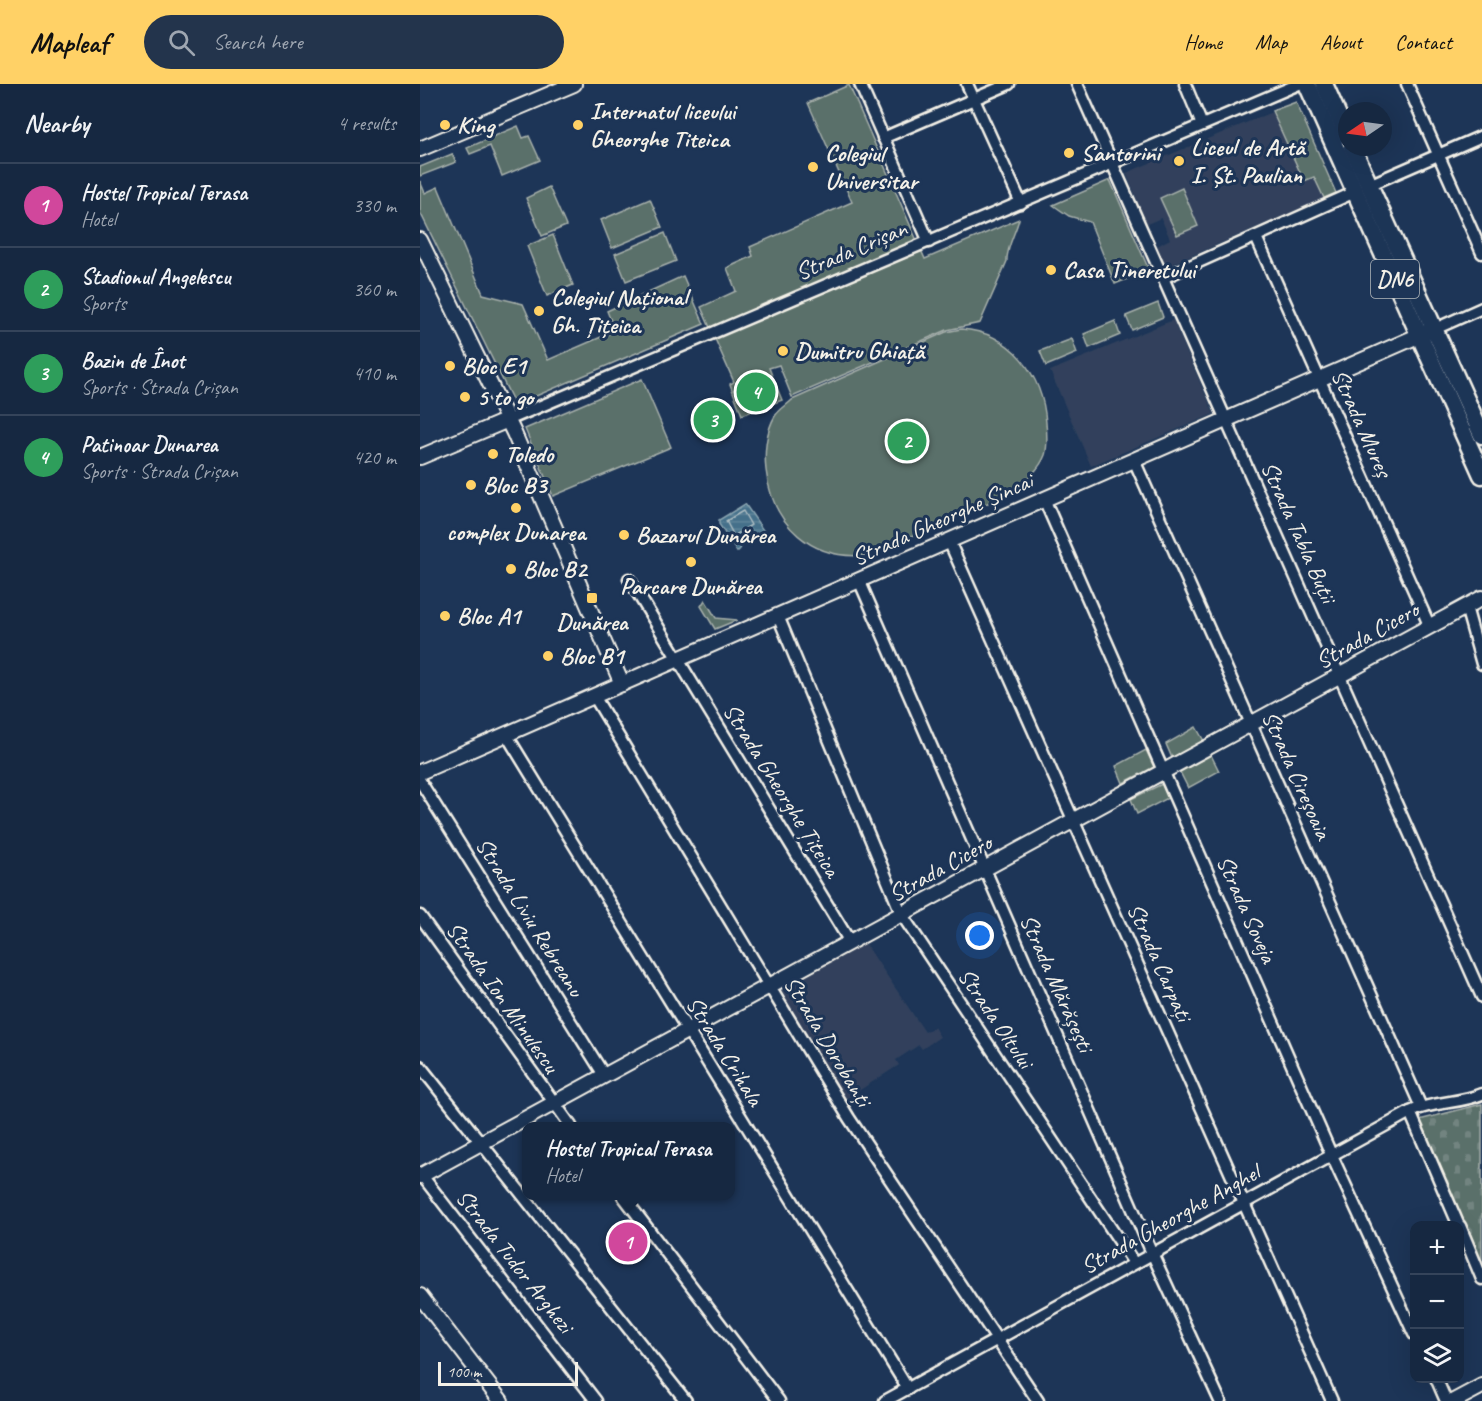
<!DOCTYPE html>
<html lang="en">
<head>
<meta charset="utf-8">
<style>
  body { margin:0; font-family:Caveat,sans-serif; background:#23344c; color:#f1f3f6 }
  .controls { position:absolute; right:18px; bottom:18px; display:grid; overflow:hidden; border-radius:12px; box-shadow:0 6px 24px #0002 }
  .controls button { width:54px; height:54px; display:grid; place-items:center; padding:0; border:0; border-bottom:2px solid #35445a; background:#162841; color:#f1f3f6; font:30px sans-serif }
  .compass { position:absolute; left:918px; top:18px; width:54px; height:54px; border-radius:50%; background:#162841; box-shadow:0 6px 24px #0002; rotate:257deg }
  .scale { position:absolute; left:18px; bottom:15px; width:140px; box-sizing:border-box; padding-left:6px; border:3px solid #f4f1e8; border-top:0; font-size:16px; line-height:21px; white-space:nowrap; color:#f4f1e8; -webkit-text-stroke:4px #1d3557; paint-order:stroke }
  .you { position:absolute; left:560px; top:852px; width:21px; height:21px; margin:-15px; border:4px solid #fff; border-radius:50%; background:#1a73e8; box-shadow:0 0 0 9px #1a73e833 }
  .badge { display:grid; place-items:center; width:39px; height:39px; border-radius:50%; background:#ffd166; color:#fff; font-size:20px; font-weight:700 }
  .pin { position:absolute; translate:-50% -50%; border:3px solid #fff; box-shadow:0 2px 6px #0006 }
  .popup { position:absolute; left:102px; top:1038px; width:213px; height:78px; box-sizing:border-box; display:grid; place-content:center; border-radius:12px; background:#162841; filter:drop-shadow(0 2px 4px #0005); font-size:20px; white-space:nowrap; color:#9ea6b1 }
  .popup b { font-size:22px; color:#f1f3f6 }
  .popup::after { content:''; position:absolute; left:50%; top:100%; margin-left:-12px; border:12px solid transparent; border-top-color:#162841 }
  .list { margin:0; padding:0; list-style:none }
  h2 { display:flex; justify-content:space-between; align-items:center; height:78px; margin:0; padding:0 24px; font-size:26px }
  h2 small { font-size:20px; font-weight:400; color:#9ea6b1 }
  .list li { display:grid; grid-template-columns:39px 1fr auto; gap:18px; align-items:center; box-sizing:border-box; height:84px; padding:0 24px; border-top:2px solid #35445a }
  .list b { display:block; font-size:22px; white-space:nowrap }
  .list p { margin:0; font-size:20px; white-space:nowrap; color:#9ea6b1 }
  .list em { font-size:20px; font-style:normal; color:#9ea6b1 }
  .icon { flex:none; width:33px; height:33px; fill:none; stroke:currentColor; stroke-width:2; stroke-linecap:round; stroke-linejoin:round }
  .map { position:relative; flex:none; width:1062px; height:1317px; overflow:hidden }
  header { display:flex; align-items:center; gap:36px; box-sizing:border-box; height:84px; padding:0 30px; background:#ffd166; color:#111 }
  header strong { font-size:28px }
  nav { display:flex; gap:33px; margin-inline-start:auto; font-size:21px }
  .search { width:420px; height:54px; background:#23344c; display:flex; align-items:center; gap:15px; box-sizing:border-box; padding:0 21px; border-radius:33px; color:#9ea6b1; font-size:22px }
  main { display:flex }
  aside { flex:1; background:#162841 }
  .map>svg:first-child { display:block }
</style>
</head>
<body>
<header>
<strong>Mapleaf</strong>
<div class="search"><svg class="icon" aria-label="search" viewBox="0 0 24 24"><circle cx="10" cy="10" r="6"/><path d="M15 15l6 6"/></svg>Search here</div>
<nav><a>Home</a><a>Map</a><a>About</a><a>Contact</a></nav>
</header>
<main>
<aside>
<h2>Nearby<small>4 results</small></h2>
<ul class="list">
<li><span class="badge" style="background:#d1479c">1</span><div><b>Hostel Tropical Terasa</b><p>Hotel</p></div><em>330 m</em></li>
<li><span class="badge" style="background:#2e9e5b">2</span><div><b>Stadionul Angelescu</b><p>Sports</p></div><em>360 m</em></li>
<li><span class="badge" style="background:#2e9e5b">3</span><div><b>Bazin de Înot</b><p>Sports · Strada Crișan</p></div><em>410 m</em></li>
<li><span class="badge" style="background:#2e9e5b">4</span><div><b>Patinoar Dunarea</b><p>Sports · Strada Crișan</p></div><em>420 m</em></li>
</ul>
</aside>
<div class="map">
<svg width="1062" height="1317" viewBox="0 0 1062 1317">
  <defs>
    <pattern id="cemetery-stones" width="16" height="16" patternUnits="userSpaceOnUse" patternTransform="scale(1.5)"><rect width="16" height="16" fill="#5a6f6b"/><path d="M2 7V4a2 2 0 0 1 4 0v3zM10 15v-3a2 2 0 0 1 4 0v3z" fill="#728480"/></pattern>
    <pattern id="water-rules" width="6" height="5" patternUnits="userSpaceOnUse" patternTransform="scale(1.5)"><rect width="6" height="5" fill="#44708a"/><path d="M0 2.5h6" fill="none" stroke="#60859a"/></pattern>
  </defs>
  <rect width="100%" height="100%" fill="#1d3557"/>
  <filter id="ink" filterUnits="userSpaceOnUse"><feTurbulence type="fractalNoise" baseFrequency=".0167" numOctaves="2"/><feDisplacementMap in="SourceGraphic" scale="12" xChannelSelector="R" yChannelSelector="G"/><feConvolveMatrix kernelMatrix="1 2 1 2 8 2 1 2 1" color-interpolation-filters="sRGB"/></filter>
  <g filter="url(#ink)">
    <!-- built -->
    <g fill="#30415c">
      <polygon points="876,18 916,109 746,183 737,162 750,155 741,134 727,140 706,89"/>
      <polygon points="753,236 794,330 671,382 630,287"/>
      <polygon points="445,859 505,948 514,943 520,953 502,965 499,961 476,976 479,981 426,1015 358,906"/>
    </g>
    <!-- green -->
    <g fill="#5a6f6b" stroke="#a7b0aa" stroke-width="1.5">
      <path d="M429,1L505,175L599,135C596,148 586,164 587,177L560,239L527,246L372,313L359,281L349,284L362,316L322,331L310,300L314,298L281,223L316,207L307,184L333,172L330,163L432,118L388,19Z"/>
      <polygon points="876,18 916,109 904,114 894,93 884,97 852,27"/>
      <polygon points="98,42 103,54 109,52 120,76 82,92 70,62 50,70 47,64"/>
      <polygon points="32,70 36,78 0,92 0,83"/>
      <polygon points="690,96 729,186 695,200 670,138 649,132 633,121"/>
      <polygon points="0,97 5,109 18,103 63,210 103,220 128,276 195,247 187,227 263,192 284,240 95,321 0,128"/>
      <polygon points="129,103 146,142 122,152 106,114"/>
      <polygon points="762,104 778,142 757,151 740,114"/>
      <polygon points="230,115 242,143 192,164 181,136"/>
      <polygon points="245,149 256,177 206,197 195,170"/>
      <polygon points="133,151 153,201 127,212 107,162"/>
      <polygon points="738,219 743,233 712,246 706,232"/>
      <polygon points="695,237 700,251 669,264 664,250"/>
      <path d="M541,245C591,248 623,291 626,339C627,349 628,361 625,371C619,387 603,400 591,409L447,471C392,477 352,441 346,386C344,369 346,347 355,332C359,326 367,321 372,316L526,248Z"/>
      <polygon points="652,255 657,269 626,282 620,267"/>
      <polygon points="222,295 251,363 133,412 105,345"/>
      <polygon points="285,516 296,534 317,536 295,545 281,522"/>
      <polygon points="776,643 784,657 752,674 746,660"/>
      <polygon points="726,666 734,683 703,699 696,682"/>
      <polygon points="791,671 799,687 768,704 760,688"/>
      <polygon points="742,700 748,714 717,730 711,715"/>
    </g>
    <!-- cemetery -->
    <polygon fill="url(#cemetery-stones)" stroke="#a7b0aa" stroke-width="1.5" points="1062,1020 1062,1183 999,1036"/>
    <!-- water -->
    <polygon fill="url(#water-rules)" stroke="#8aa4b0" stroke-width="1.5" points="325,420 345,449 326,450 320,465 317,468 299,440 299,436"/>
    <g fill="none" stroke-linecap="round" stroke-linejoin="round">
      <!-- shore -->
      <polygon stroke="#aebdc2" stroke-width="1.5" points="323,427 331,441 314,452 306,437"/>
      <defs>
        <g id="street">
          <polyline points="440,0 509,158"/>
          <polyline points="547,0 601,119"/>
          <polyline points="657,0 1062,913"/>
          <polyline points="765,0 782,41"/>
          <polyline points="987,0 1062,169"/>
          <polyline points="463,54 589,0"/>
          <polyline points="949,101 1062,52"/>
          <polyline points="836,153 1010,543"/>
          <polyline points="743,194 935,108"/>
          <polyline points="1015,245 1062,224"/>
          <polyline points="88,336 879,0"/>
          <polyline points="714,376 1001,1023"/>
          <polyline points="624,415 911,1070 994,1250"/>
          <polyline points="529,457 912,1317"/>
          <polyline points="209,495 430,858"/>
          <polyline points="439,496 732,1169 800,1317"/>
          <polyline points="1046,523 1062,580"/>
          <polyline points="358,532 482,831 714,1179"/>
          <polyline points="174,612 429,1034 618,1317"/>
          <polyline points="86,650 488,1305"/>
          <polyline points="0,697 184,991"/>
          <polyline points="0,832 151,1042"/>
          <polyline points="0,982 266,1317"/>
          <polyline points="990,1028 1039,1142"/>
          <polyline points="0,1089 176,1317"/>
          <polyline points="203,1112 359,1317"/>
          <polyline points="1040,1142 1062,1195"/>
          <polyline points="1016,1294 1026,1317"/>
          <path d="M465,1317L990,1028C1013,1017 1039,1020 1062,1010"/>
        </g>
        <g id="secondary">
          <polyline points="0,65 154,0"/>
          <polyline points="0,156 94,349 202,600"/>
          <polyline points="0,373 88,336"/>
          <polyline points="0,688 1007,248"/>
          <polyline points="0,1092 1062,514"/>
          <polyline points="0,1212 81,1317"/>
          <polyline points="1034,1317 1062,1302"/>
        </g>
        <g id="primary">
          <polyline points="887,0 1062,391"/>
          <polyline points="904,0 927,52"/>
          <polyline points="932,63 1062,351"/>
        </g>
      </defs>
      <!-- street casing -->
      <use href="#street" stroke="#f4f1e8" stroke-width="15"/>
      <!-- secondary casing -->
      <use href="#secondary" stroke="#f4f1e8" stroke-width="18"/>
      <!-- primary casing -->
      <use href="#primary" stroke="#f4f1e8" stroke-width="21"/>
      <!-- street -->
      <use href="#street" stroke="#1d3557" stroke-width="10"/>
      <!-- secondary -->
      <use href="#secondary" stroke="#1d3557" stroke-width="14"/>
      <!-- primary -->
      <use href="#primary" stroke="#1d3557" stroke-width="16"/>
    </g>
  </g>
  <!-- markers -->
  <g fill="#ffd166" stroke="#1d3557" stroke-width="2">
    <circle cx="25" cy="41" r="6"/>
    <circle cx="158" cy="41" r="6"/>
    <circle cx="649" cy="69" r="6"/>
    <circle cx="759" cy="77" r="6"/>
    <circle cx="393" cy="83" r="6"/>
    <circle cx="631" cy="186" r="6"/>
    <circle cx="119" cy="227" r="6"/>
    <circle cx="363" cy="267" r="6"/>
    <circle cx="30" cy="282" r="6"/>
    <circle cx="45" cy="313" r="6"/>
    <circle cx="73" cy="370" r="6"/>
    <circle cx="51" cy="401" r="6"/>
    <circle cx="96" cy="424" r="6"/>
    <circle cx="204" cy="451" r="6"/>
    <circle cx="271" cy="478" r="6"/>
    <circle cx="91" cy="485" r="6"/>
    <rect x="166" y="508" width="12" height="12" rx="3"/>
    <circle cx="25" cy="532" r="6"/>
    <circle cx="128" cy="572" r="6"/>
  </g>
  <g text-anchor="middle" stroke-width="6" stroke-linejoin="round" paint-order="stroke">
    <!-- shield labels -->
    <rect fill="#1d3557" stroke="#b4b9bc" stroke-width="1.5" x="951" y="176" width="48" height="38" rx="4.5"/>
    <g font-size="22" font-weight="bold" fill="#f4f1e8">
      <text x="975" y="203">DN6</text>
    </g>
    <!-- poi labels -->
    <g font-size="24" font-weight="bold" fill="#f4f1e8" stroke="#1d3557" text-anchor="start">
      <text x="170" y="35">Internatul liceului<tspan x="170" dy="28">Gheorghe Titeica</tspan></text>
      <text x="37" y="49">King</text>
      <text x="771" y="71">Liceul de Artă<tspan x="771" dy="28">I. Șt. Paulian</tspan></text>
      <text x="405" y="77">Colegiul<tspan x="405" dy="28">Universitar</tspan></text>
      <text x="661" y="77">Santorini</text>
      <text x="643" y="194">Casa Tineretului</text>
      <text x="131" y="221">Colegiul Național<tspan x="131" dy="28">Gh. Țițeica</tspan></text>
      <text x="375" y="275">Dumitru Ghiață</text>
      <text x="42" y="290">Bloc E1</text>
      <text x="57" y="321">5 to go</text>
      <text x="85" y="378">Toledo</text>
      <text x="63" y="409">Bloc B3</text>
      <text x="96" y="456" text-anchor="middle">complex Dunarea</text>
      <text x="216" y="459">Bazarul Dunărea</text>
      <text x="103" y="493">Bloc B2</text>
      <text x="271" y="510" text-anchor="middle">Parcare Dunărea</text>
      <text x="37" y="540">Bloc A1</text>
      <text x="172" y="546" text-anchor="middle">Dunărea</text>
      <text x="140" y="580">Bloc B1</text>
    </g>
    <!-- street labels -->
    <g font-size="24" fill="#f4f1e8" stroke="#1d3557">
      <text transform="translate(431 166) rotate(-23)" y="8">Strada Crișan</text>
      <text transform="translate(942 339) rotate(66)" y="8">Strada Mureș</text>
      <text transform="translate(522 435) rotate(-24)" y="8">Strada Gheorghe Șincai</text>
      <text transform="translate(879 448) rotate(66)" y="8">Strada Tabla Buții</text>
      <text transform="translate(947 551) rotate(-29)" y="8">Strada Cicero</text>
      <text transform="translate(877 691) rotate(66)" y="8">Strada Cireșoaia</text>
      <text transform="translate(362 706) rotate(58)" y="8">Strada Gheorghe Țițeica</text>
      <text transform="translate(520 784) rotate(-29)" y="8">Strada Cicero</text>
      <text transform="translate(827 825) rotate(66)" y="8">Strada Soveja</text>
      <text transform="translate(110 833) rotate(58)" y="8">Strada Liviu Rebreanu</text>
      <text transform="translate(740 878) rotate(66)" y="8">Strada Carpați</text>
      <text transform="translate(637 899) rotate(66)" y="8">Strada Mărășești</text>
      <text transform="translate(83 913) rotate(55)" y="8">Strada Ion Minulescu</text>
      <text transform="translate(576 934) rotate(56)" y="8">Strada Oltului</text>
      <text transform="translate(408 957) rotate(59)" y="8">Strada Dorobanți</text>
      <text transform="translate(305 967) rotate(58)" y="8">Strada Crihala</text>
      <text transform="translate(750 1135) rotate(-29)" y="8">Strada Gheorghe Anghel</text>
      <text transform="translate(95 1177) rotate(52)" y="8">Strada Tudor Arghezi</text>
    </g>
  </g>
</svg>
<div class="controls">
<button>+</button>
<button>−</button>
<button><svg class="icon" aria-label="layers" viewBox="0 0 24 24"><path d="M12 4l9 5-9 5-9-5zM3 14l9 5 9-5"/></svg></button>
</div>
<svg class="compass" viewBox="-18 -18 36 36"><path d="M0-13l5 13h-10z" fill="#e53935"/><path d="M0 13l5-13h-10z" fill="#9ea6b1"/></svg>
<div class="scale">100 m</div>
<div class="you"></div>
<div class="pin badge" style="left:208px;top:1158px;background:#d1479c">1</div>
<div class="popup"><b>Hostel Tropical Terasa</b>Hotel</div>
<div class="pin badge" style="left:487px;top:357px;background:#2e9e5b">2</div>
<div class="pin badge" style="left:293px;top:336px;background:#2e9e5b">3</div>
<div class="pin badge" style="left:336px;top:308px;background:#2e9e5b">4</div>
</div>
</main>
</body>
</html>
